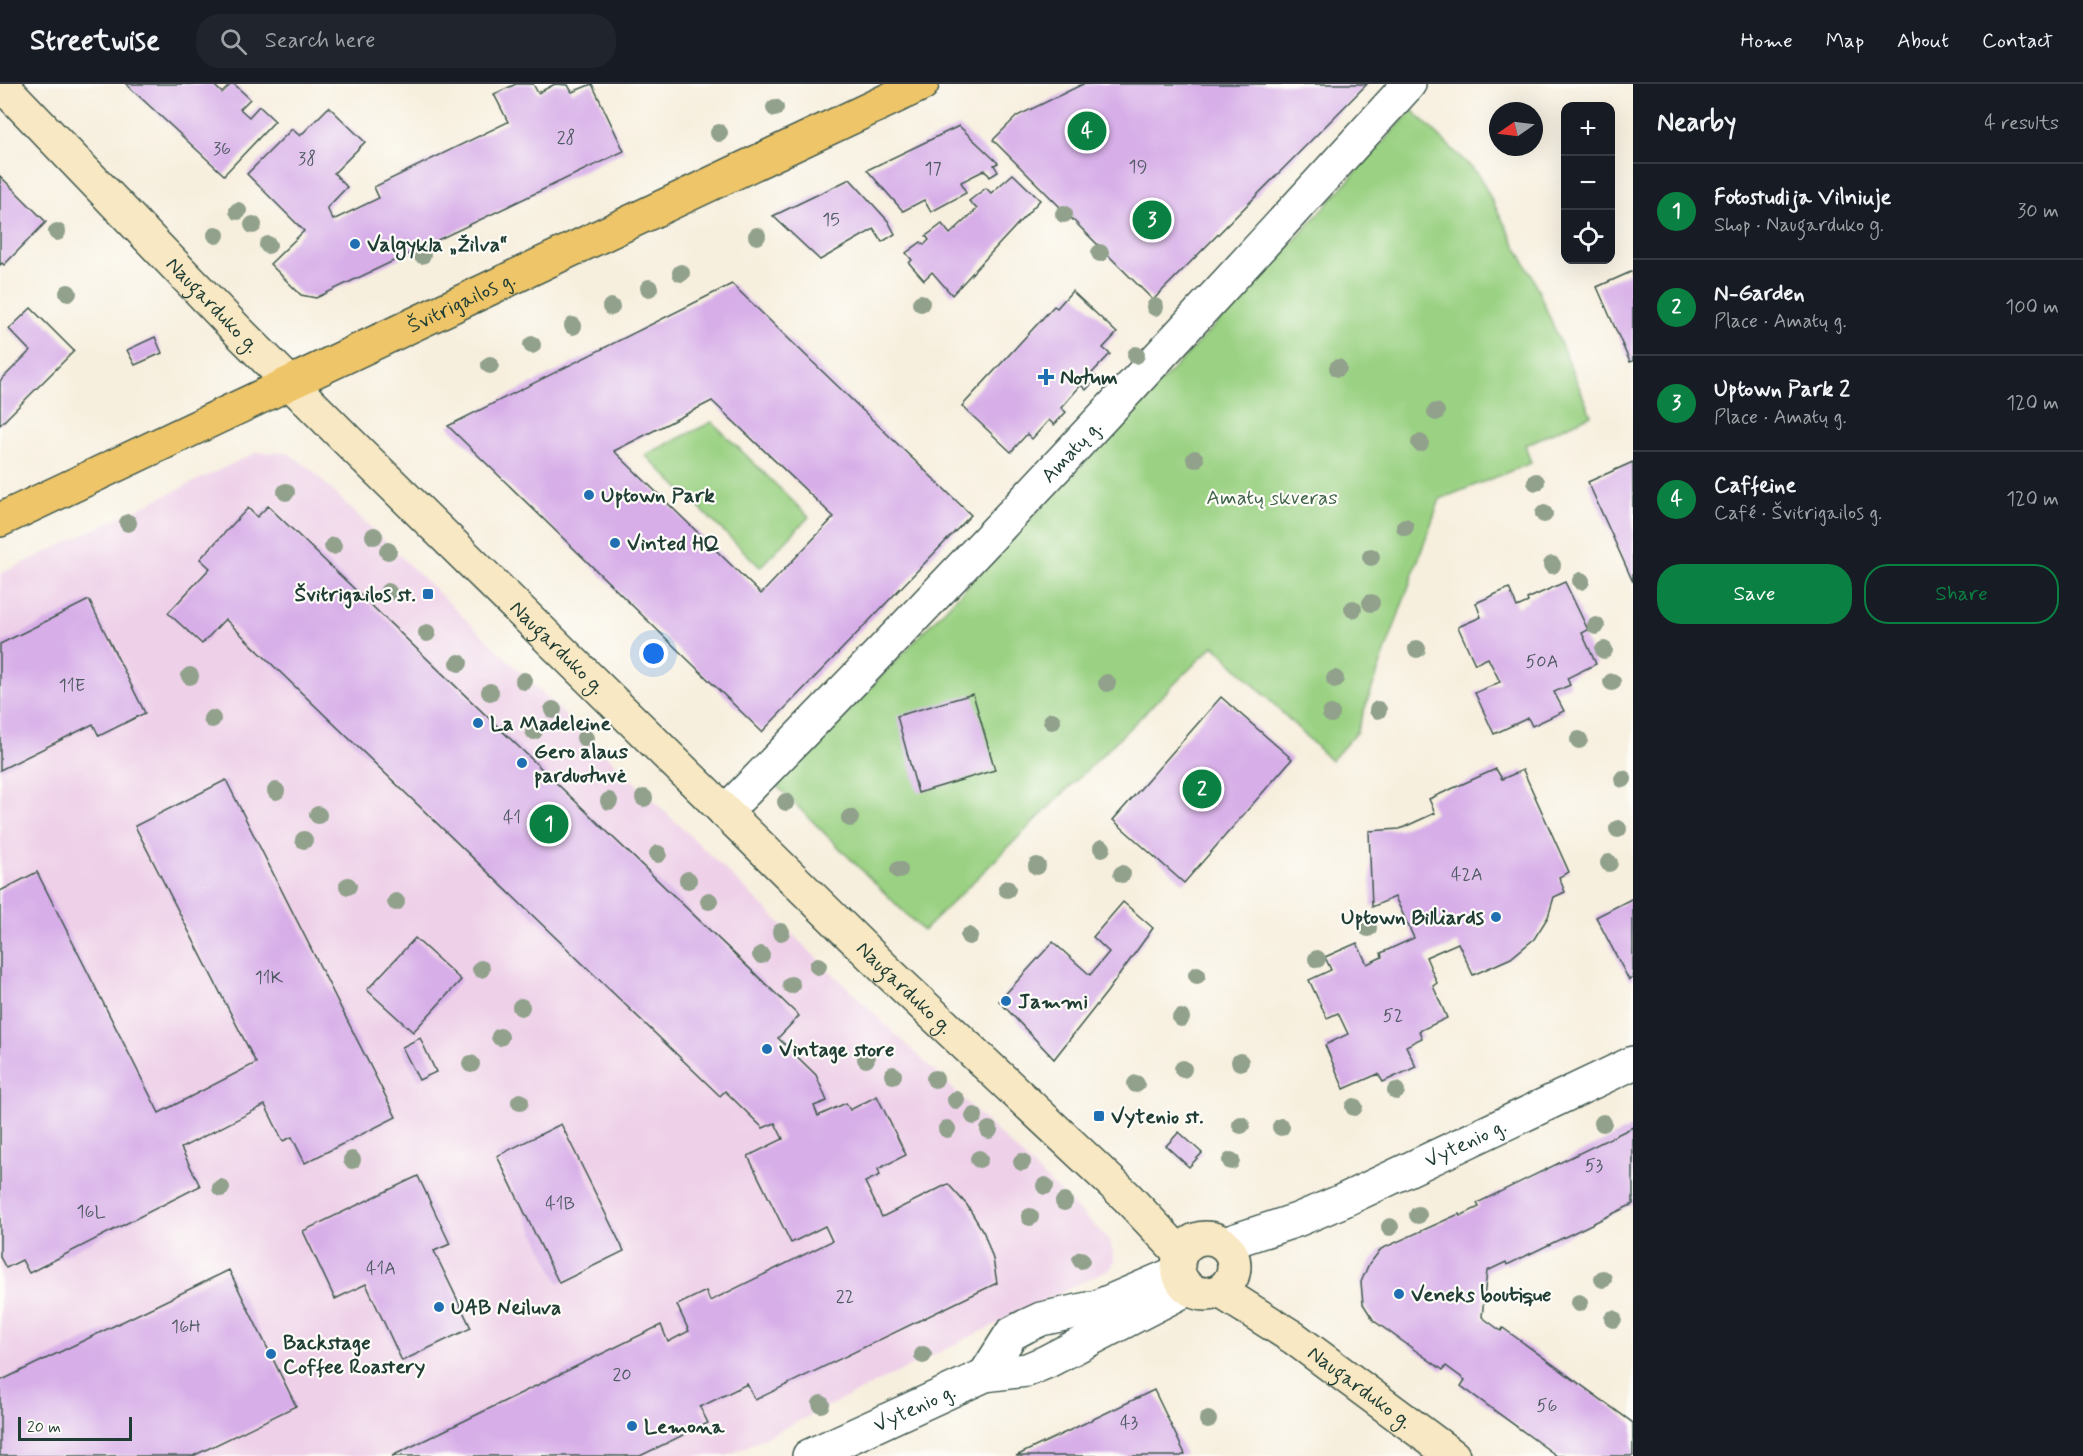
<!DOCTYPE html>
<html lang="en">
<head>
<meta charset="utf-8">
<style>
  body { margin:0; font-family:Mynerve,sans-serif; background:#20242c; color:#f1f3f6 }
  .controls { position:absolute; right:18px; top:18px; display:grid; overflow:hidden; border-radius:12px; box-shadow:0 6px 24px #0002 }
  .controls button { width:54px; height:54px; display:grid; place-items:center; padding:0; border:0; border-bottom:2px solid #363941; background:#171b24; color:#f1f3f6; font:30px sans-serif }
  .compass { position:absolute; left:1489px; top:18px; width:54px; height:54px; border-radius:50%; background:#171b24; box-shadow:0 6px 24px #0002; rotate:256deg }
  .scale { position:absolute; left:18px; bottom:15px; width:114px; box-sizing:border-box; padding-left:6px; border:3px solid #1f3d34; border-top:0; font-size:16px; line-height:21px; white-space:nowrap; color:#1f3d34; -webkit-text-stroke:4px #fdfcf7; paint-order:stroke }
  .you { position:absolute; left:654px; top:570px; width:21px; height:21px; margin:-15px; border:4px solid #fff; border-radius:50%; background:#1a73e8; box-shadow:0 0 0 9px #1a73e833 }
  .badge { display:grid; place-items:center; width:39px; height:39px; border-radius:50%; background:#0b8043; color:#fff; font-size:20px; font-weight:700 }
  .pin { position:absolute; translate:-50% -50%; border:3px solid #fff; box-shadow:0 2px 6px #0006 }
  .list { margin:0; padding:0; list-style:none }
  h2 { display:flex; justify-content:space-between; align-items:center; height:78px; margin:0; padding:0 24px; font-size:26px }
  h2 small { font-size:20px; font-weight:400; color:#9ea1a6 }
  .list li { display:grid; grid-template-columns:39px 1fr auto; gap:18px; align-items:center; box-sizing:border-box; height:96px; padding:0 24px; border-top:2px solid #363941 }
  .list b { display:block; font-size:22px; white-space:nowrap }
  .list p { margin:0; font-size:20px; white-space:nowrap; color:#9ea1a6 }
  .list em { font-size:20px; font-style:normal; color:#9ea1a6 }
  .actions { display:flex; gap:12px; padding:18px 24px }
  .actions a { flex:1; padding:14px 0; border:2px solid #0b8043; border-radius:24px; text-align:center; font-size:21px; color:#0b8043 }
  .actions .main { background:#0b8043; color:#fff }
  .icon { flex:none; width:33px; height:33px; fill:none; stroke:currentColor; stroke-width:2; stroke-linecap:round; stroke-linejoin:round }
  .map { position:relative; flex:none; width:1633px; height:1372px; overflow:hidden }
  header { display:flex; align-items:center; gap:36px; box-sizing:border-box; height:84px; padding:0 30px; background:#171b24; border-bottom:2px solid #363941 }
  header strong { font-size:28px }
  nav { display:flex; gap:33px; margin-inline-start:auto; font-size:21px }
  .search { width:420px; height:54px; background:#20242c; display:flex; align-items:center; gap:15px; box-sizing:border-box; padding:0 21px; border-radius:24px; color:#9ea1a6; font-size:22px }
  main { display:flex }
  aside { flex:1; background:#171b24 }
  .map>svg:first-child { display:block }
</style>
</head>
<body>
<header>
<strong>Streetwise</strong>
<div class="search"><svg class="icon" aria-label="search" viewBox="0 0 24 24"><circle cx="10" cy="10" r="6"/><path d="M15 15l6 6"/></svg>Search here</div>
<nav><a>Home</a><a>Map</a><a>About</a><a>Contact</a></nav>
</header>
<main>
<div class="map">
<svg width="1633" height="1372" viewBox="0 0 1633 1372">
  <rect width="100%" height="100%" fill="#fdfcf7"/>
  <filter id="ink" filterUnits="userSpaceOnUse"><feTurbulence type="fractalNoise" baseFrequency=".0167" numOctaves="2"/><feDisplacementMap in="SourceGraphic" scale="12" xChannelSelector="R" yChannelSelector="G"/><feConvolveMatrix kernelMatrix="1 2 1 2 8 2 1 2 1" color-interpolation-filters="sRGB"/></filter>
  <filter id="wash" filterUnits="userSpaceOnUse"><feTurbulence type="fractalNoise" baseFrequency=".008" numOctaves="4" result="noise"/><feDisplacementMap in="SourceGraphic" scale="24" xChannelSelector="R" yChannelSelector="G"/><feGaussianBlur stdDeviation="1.35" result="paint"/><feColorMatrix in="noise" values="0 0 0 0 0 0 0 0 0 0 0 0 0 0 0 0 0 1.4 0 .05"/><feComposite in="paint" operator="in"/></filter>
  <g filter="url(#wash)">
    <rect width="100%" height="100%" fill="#f7efde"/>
    <!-- built -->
    <polygon fill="#eed0e8" points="257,368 288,369 308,383 1109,1156 1113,1169 1114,1177 1111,1184 727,1372 0,1372 0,490"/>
    <!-- green -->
    <g fill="#9ad182" stroke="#5c875b" stroke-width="1.5">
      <polygon points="1412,26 1478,90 1533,194 1591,331 1525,361 1531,379 1440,415 1356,649 1331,677 1214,561 923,847 777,702 1274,179"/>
      <polygon points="712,338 809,433 760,483 645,371"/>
    </g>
    <g id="blocks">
      <!-- building -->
      <g fill="#d7aee8" fill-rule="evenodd">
        <polygon points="126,0 213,0 222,9 231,0 234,0 250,15 240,25 249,33 259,22 275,37 224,91"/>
        <polygon points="516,0 533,0 538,9 555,0 568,1 572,8 592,0 624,67 316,214 301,211 270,180 304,147 247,90 292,45 300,52 329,23 365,58 334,89 347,103 327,124 333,136 379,114 374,103 508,38 494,10"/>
        <polygon points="1083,0 1367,0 1153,216 993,56 1017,32"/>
        <polygon points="959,42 998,79 994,81 998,88 990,93 985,86 961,98 966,109 931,128 924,116 903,127 867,86"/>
        <polygon points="1013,90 1040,116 952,211 932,188 924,196 909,179 912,176 906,169 921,158 924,161 929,156 926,152 942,140 950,150 977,125 969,117 986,104 991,109"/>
        <polygon points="0,92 46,138 4,181 2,179 0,181"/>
        <polygon points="850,95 888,137 895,150 882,158 874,145 820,176 773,132"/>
        <polygon points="1633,187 1633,277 1630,278 1597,203"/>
        <path d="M732,200L971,431L762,648L448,342ZM712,317L834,433L761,510L614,367Z"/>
        <polygon points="1072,207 1117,249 1103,264 1110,270 1092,289 1097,294 1086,306 1081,301 1061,324 1066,328 1054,341 1049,336 1032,355 1027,350 1011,368 962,322 1054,222 1057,224"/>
        <polygon points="31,224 74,267 0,341 0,297 30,267 9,245"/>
        <polygon points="155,253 162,269 135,281 127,266"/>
        <polygon points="1633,378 1633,498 1588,398"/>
        <polygon points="268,422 799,932 778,954 816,991 827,1017 814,1022 818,1032 846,1019 850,1026 877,1012 906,1071 878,1085 880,1091 865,1098 882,1133 948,1100 967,1121 984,1149 993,1175 997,1199 755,1316 747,1300 700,1323 708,1339 640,1372 392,1372 661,1241 668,1258 689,1247 677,1221 706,1207 710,1217 832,1157 825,1142 791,1159 748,1072 783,1055 775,1039 763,1044 725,1007 720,1012 225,535 202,560 168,529 210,484 200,475 248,424 257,433"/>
        <polygon points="1565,498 1588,546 1582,549 1596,580 1567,594 1570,601 1554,608 1564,627 1532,642 1528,634 1494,650 1475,609 1500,598 1488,574 1475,580 1458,543 1481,533 1476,519 1509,504 1517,523 1528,518 1527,515"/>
        <polygon points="89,516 145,629 99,652 93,640 0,686 0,560"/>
        <polygon points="973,610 995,686 918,709 897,632"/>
        <polygon points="1221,613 1292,675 1184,799 1113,736"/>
        <polygon points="1496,685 1502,695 1523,686 1569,788 1559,793 1565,808 1554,813 1548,833 1534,855 1511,874 1473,891 1458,859 1426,873 1437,899 1433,902 1447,934 1419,947 1422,954 1406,962 1416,983 1383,998 1378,990 1344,1005 1325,961 1348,950 1338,929 1327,934 1309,896 1331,886 1325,873 1357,859 1367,880 1382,873 1381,869 1414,854 1395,813 1372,823 1369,747 1400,745 1435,729 1429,715"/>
        <polygon points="226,696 396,1033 305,1079 292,1053 283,1057 265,1021 181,1064 200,1102 29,1189 22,1176 6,1184 0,1173 0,807 37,788 159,1029 256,979 135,742"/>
        <polygon points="1633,814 1633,894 1629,896 1596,833"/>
        <polygon points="1123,818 1153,844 1107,908 1054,975 999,917 1053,858 1090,891 1109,868 1093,853"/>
        <polygon points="415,854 461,896 413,948 367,906"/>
        <polygon points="420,954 436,988 419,996 402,963"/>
        <polygon points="561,1040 624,1167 559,1199 497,1072"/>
        <polygon points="1633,1043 1633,1120 1507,1181 1506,1178 1487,1187 1482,1233 1501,1247 1503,1244 1633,1339 1633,1372 1557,1372 1461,1302 1465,1296 1446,1282 1443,1286 1374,1237 1363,1220 1361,1198 1368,1182 1381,1165 1459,1130 1460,1132 1479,1123 1477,1119"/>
        <polygon points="1179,1048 1202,1069 1189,1083 1166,1062"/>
        <polygon points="418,1092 450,1160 434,1167 471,1244 402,1277 366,1200 335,1215 303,1147"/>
        <polygon points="229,1186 296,1322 193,1372 0,1372 0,1297"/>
        <polygon points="1154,1306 1185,1370 1181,1372 1016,1372"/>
      </g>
    </g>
  </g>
  <g filter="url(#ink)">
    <use href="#blocks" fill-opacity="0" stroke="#3f584e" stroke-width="1.5"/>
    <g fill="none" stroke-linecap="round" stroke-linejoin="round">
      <defs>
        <g id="street">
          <path id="s1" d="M725,728C959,491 1185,246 1409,0"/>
          <path id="s2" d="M1224,1160L1297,1136L1342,1117L1633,979"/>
          <polyline points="985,1291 1011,1250 1026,1242 1041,1235 1097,1223 1169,1192"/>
          <path id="s3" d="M809,1372L985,1291L1027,1286L1046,1278L1187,1205"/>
        </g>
        <g id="secondary">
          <path id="s4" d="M1,0L239,248L352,361L888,888L1127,1113L1180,1169"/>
          <circle cx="1206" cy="1182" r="28"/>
          <path id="s5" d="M1220,1207L1294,1254L1453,1372"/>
        </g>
        <g id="primary">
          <path id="s6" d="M0,436L922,0"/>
        </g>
      </defs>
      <!-- street casing -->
      <use href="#street" stroke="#3f584e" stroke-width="36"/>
      <!-- secondary casing -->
      <use href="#secondary" stroke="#3f584e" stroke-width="36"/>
      <!-- primary casing -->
      <use href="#primary" stroke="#3f584e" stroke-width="36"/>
      <!-- street -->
      <use href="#street" stroke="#fff" stroke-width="33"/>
      <!-- secondary -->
      <use href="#secondary" stroke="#f8e8c3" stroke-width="33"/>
      <!-- primary -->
      <use href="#primary" stroke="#eec569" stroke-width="33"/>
    </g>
    <!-- trees -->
    <g fill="#91a18c">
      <circle cx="775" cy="24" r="9"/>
      <circle cx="719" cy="49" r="9"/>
      <circle cx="238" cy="127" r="9"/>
      <circle cx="1064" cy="130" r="9"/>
      <circle cx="253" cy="141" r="9"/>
      <circle cx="57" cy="148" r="9"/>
      <circle cx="216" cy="151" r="9"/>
      <circle cx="757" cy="152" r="9"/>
      <circle cx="268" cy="161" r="9"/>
      <circle cx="1100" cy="169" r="9"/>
      <circle cx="422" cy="171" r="9"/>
      <circle cx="681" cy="189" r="9"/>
      <circle cx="649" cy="204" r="9"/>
      <circle cx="68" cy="209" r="9"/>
      <circle cx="921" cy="219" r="9"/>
      <circle cx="611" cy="223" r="9"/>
      <circle cx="1155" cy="223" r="9"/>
      <circle cx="573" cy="242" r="9"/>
      <circle cx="532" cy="261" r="9"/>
      <circle cx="1136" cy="271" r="9"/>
      <circle cx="490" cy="281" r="9"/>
      <circle cx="1338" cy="284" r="9"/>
      <circle cx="1436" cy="328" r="9"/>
      <circle cx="1420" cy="359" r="9"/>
      <circle cx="1195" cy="375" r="9"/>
      <circle cx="1536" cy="398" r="9"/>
      <circle cx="286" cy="408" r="9"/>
      <circle cx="1544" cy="430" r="9"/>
      <circle cx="128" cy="439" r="9"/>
      <circle cx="1405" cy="443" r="9"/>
      <circle cx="374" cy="452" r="9"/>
      <circle cx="333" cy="462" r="9"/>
      <circle cx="388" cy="467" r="9"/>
      <circle cx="1371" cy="473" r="9"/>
      <circle cx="1552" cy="481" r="9"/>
      <circle cx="1581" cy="497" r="9"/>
      <circle cx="388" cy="508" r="9"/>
      <circle cx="1371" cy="519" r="9"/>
      <circle cx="1353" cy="525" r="9"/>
      <circle cx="1596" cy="542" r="9"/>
      <circle cx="427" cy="549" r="9"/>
      <circle cx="1417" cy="565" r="9"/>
      <circle cx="1604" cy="566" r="9"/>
      <circle cx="459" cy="579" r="9"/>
      <circle cx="190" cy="592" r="9"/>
      <circle cx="1335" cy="595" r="9"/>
      <circle cx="524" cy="597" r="9"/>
      <circle cx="1612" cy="598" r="9"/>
      <circle cx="1107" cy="599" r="9"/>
      <circle cx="490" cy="608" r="9"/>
      <circle cx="553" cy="626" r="9"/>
      <circle cx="1378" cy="626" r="9"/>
      <circle cx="1331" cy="630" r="9"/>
      <circle cx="212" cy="635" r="9"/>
      <circle cx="1052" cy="637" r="9"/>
      <circle cx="534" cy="647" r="9"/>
      <circle cx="585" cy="654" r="9"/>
      <circle cx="1579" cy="656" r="9"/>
      <circle cx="1623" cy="695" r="9"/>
      <circle cx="276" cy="707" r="9"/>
      <circle cx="644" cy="714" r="9"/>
      <circle cx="609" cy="717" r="9"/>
      <circle cx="786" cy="718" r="9"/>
      <circle cx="318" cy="731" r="9"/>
      <circle cx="850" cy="734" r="9"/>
      <circle cx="1618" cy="745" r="9"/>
      <circle cx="304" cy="756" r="9"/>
      <circle cx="1102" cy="764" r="9"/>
      <circle cx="658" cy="770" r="9"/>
      <circle cx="1609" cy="779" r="9"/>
      <circle cx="1037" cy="782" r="9"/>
      <circle cx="899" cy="786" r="9"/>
      <circle cx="1122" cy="790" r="9"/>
      <circle cx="688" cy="796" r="9"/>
      <circle cx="348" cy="802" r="9"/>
      <circle cx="1007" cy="805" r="9"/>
      <circle cx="709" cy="817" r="9"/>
      <circle cx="396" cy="818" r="9"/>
      <circle cx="1368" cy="844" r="9"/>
      <circle cx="781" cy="848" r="9"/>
      <circle cx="969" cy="852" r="9"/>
      <circle cx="761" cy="871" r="9"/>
      <circle cx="1317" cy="875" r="9"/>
      <circle cx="818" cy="882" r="9"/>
      <circle cx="481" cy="885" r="9"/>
      <circle cx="1197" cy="891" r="9"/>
      <circle cx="791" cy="901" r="9"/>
      <circle cx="521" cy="923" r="9"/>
      <circle cx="1181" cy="934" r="9"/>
      <circle cx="500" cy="953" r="9"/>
      <circle cx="866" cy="975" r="9"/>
      <circle cx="1240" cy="978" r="9"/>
      <circle cx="471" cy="980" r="9"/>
      <circle cx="1183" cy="985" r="9"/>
      <circle cx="893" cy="991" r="9"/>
      <circle cx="935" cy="995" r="9"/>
      <circle cx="1136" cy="1000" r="9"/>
      <circle cx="1396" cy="1007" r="9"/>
      <circle cx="956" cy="1016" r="9"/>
      <circle cx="520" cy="1018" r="9"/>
      <circle cx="1354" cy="1023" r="9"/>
      <circle cx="974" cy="1032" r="9"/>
      <circle cx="1603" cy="1039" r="9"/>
      <circle cx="1241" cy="1041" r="9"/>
      <circle cx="1281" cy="1043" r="9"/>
      <circle cx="947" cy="1045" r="9"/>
      <circle cx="989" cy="1046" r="9"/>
      <circle cx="979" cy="1075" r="9"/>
      <circle cx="352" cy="1076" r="9"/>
      <circle cx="1231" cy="1077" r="9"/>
      <circle cx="1022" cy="1078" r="9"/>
      <circle cx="1045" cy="1102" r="9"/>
      <circle cx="221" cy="1104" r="9"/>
      <circle cx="1064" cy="1118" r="9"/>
      <circle cx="1418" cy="1131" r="9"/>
      <circle cx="1030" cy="1133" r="9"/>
      <circle cx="1390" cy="1143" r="9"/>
      <circle cx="1081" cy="1176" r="9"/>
      <circle cx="1603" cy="1195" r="9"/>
      <circle cx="1579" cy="1219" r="9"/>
      <circle cx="1613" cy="1235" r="9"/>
      <circle cx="923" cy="1271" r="9"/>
      <circle cx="821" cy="1320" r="9"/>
      <circle cx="1208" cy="1336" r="9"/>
    </g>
  </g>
  <!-- markers -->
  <g fill="#1f6fb2" stroke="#fdfcf7" stroke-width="2">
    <circle cx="355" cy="160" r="6"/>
    <path d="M1043 284h6v6h6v6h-6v6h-6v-6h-6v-6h6z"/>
    <circle cx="589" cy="411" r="6"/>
    <circle cx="615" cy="459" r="6"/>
    <rect x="422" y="504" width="12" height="12" rx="3"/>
    <circle cx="478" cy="639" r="6"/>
    <circle cx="522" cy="679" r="6"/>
    <circle cx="1496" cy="833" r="6"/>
    <circle cx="1006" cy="917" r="6"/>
    <circle cx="767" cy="965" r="6"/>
    <rect x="1093" y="1026" width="12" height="12" rx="3"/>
    <circle cx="1399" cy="1210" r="6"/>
    <circle cx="439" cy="1223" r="6"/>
    <circle cx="271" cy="1270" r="6"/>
    <circle cx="632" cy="1342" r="6"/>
  </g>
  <g text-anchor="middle" stroke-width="4.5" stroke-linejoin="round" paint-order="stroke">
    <!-- number labels -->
    <g font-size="18" fill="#4d5961">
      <text x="566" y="59">28</text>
      <text x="222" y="70">36</text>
      <text x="307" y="80">38</text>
      <text x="1138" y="88">19</text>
      <text x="933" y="90">17</text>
      <text x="831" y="141">15</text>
      <text x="1542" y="583">50A</text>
      <text x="72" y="607">11E</text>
      <text x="512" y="739">41</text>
      <text x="1467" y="796">42A</text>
      <text x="269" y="899">11K</text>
      <text x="1393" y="937">52</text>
      <text x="1594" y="1087">53</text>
      <text x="560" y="1125">41B</text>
      <text x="91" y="1133">16L</text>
      <text x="381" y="1190">41A</text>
      <text x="845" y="1218">22</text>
      <text x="186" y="1248">16H</text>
      <text x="622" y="1296">20</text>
      <text x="1547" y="1327">56</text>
      <text x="1129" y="1344">43</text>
    </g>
    <!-- poi labels -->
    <g font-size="21" font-weight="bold" fill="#1f3d34" stroke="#fdfcf7" text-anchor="start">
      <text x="367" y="167">Valgykla „Žilva“</text>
      <text x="1060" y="300">Notum</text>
      <text x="601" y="418">Uptown Park</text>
      <text x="627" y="466">Vinted HQ</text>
      <text x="416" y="517" text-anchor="end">Švitrigailos st.</text>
      <text x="490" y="646">La Madeleine</text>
      <text x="534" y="674">Gero alaus<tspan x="534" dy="24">parduotuvė</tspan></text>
      <text x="1484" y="840" text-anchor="end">Uptown Billiards</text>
      <text x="1018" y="924">Jammi</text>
      <text x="779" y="972">Vintage store</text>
      <text x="1111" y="1039">Vytenio st.</text>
      <text x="1411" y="1217">Veneks boutique</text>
      <text x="451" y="1230">UAB Neiluva</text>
      <text x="283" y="1265">Backstage<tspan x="283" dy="24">Coffee Roastery</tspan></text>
      <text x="644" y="1349">Lemona</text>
    </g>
    <!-- street labels -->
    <g font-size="21" fill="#1f3d34" stroke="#fdfcf7">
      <text dy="7" stroke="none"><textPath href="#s6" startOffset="510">Švitrigailos g.</textPath></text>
      <text dy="7" stroke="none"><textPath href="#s4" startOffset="306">Naugarduko g.</textPath></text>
      <text dy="7" stroke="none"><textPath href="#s1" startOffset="500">Amatų g.</textPath></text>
      <text dy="7" stroke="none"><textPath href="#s4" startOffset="792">Naugarduko g.</textPath></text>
      <text dy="7" stroke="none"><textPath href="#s4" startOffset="1278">Naugarduko g.</textPath></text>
      <text dy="7" stroke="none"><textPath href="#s2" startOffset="262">Vytenio g.</textPath></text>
      <text dy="7" stroke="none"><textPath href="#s5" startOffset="170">Naugarduko g.</textPath></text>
      <text dy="7" stroke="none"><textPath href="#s3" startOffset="116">Vytenio g.</textPath></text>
    </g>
    <!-- park labels -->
    <g font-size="21" fill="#3e6248" stroke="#fdfcf7">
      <text x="1272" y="420">Amatų skveras</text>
    </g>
  </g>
</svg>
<div class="controls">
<button>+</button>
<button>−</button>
<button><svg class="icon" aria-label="locate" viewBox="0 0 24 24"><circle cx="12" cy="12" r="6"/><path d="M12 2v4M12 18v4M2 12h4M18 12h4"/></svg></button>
</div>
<svg class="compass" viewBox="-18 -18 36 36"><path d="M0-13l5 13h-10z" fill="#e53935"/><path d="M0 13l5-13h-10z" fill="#9ea1a6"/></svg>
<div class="scale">20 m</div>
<div class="you"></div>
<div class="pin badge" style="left:549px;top:740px">1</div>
<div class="pin badge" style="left:1202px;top:705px">2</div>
<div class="pin badge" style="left:1152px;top:136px">3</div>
<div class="pin badge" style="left:1087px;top:47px">4</div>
</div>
<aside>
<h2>Nearby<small>4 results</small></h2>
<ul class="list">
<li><span class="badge">1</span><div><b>Fotostudija Vilniuje</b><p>Shop · Naugarduko g.</p></div><em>30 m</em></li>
<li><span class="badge">2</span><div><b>N-Garden</b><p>Place · Amatų g.</p></div><em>100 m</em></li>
<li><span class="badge">3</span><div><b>Uptown Park 2</b><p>Place · Amatų g.</p></div><em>120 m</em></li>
<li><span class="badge">4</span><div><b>Caffeine</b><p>Café · Švitrigailos g.</p></div><em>120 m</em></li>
</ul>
<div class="actions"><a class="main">Save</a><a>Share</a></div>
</aside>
</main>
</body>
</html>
